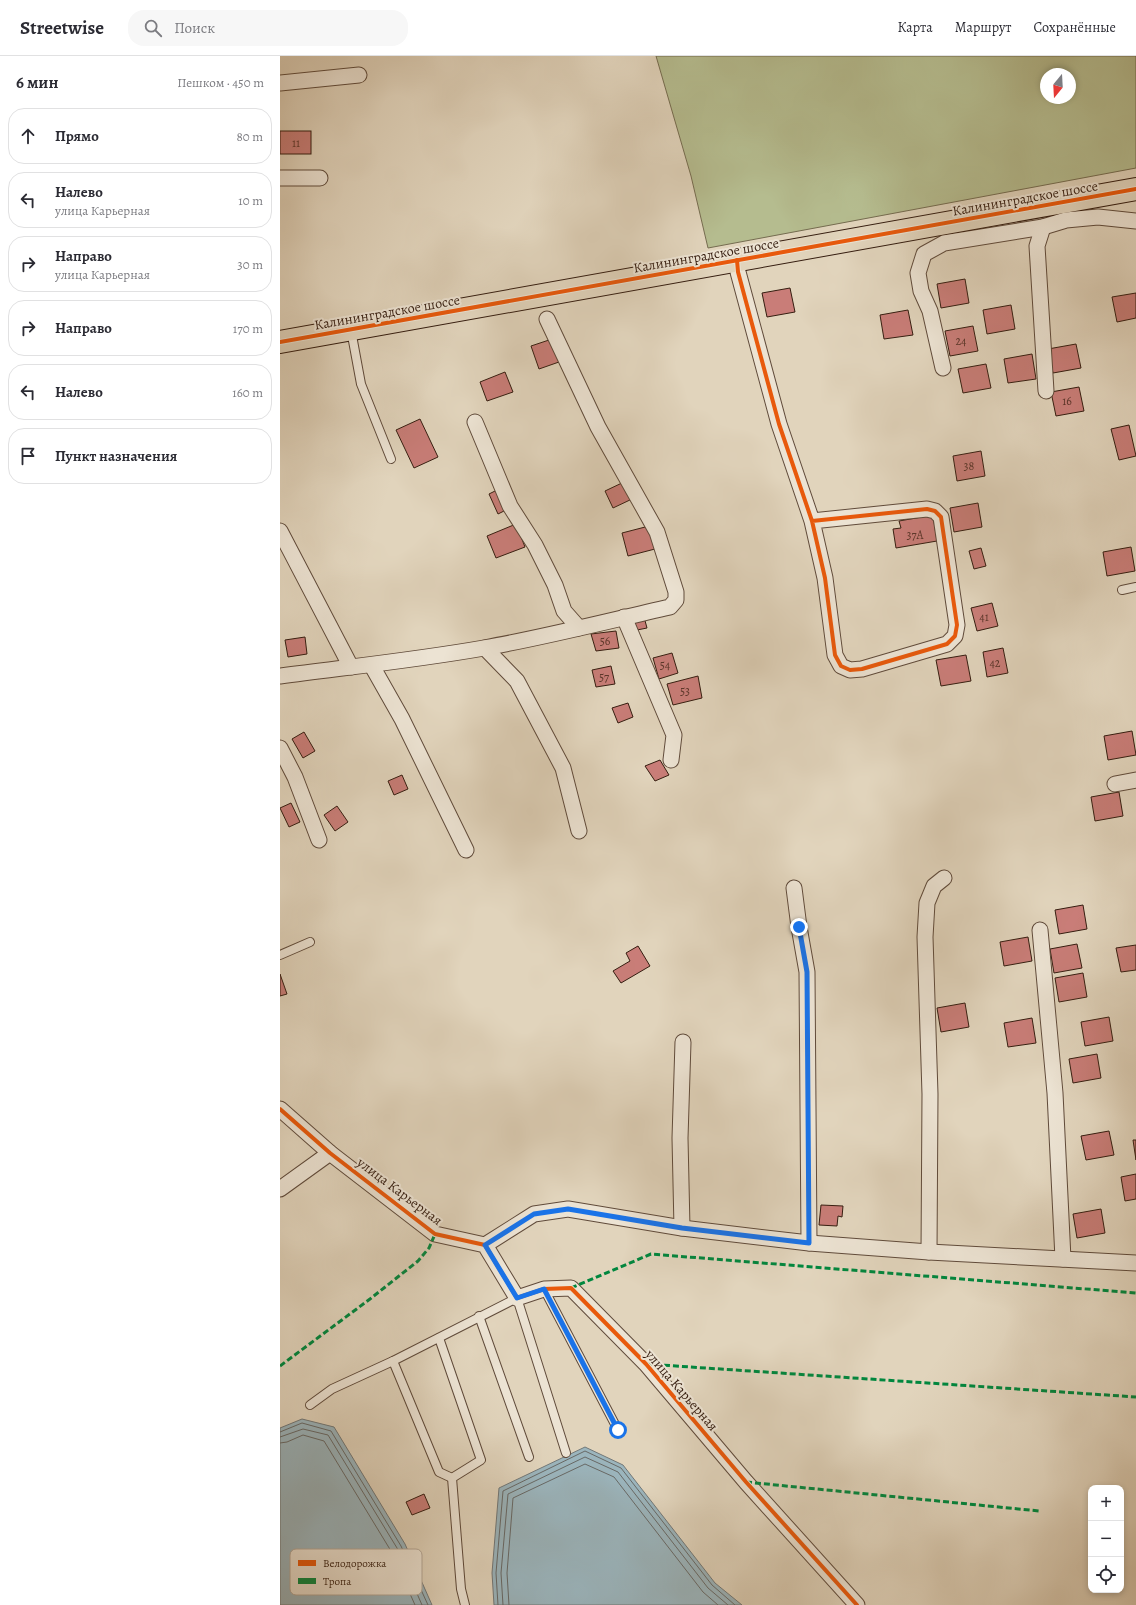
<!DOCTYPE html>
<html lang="ru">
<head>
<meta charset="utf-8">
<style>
  body { margin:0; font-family:Alegreya,serif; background:#f7f7f7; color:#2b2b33 }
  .controls { position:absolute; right:12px; bottom:12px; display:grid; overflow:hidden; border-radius:8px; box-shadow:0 2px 6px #0003 }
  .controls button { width:36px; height:36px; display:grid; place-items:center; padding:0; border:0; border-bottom:1px solid #e1e1e2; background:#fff; color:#2b2b33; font:20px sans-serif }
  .compass { position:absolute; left:760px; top:12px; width:36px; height:36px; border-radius:50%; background:#fff; box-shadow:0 2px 6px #0003; rotate:198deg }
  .stop { position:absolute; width:12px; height:12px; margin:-9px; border:3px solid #1a73e8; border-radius:50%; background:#fff }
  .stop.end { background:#1a73e8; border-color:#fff; box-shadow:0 1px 4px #0008 }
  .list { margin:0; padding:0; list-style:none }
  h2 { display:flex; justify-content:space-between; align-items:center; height:52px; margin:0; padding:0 16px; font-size:17px }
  h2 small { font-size:13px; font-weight:400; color:#7c7c81 }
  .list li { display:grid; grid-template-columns:26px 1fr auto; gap:12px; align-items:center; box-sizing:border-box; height:56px; margin:0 8px 8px; padding:0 8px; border:1px solid #e1e1e2; border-radius:16px }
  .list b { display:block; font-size:15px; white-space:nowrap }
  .list p { margin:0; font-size:13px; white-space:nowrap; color:#7c7c81 }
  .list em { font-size:13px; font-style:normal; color:#7c7c81 }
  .icon { flex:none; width:22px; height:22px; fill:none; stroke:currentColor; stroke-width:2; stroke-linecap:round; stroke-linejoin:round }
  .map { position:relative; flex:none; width:856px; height:1549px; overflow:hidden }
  header { display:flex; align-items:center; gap:24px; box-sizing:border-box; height:56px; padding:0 20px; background:#fff; border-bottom:1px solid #e1e1e2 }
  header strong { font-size:19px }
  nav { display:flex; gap:22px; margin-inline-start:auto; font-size:14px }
  .search { width:280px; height:36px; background:#f7f7f7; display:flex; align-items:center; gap:10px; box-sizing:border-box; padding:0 14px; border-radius:16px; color:#7c7c81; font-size:15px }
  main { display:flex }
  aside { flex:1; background:#fff }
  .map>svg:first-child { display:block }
</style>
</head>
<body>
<header>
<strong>Streetwise</strong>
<div class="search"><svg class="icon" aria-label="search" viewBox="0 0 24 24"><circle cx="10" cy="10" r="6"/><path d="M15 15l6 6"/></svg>Поиск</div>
<nav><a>Карта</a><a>Маршрут</a><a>Сохранённые</a></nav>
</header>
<main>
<aside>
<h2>6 мин<small>Пешком · 450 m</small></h2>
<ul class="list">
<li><svg class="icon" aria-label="ahead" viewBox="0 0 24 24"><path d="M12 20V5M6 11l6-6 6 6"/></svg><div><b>Прямо</b></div><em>80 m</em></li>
<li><svg class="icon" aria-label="left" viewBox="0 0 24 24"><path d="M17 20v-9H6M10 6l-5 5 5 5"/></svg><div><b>Налево</b><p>улица Карьерная</p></div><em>10 m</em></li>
<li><svg class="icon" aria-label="right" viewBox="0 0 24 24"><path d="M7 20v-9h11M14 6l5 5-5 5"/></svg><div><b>Направо</b><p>улица Карьерная</p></div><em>30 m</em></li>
<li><svg class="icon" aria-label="right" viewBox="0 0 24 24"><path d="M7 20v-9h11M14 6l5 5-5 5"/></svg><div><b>Направо</b></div><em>170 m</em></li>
<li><svg class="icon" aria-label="left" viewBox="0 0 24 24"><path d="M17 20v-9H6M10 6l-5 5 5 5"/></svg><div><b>Налево</b></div><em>160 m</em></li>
<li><svg class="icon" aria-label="arrive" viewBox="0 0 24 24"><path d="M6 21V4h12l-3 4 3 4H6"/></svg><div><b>Пункт назначения</b></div></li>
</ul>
</aside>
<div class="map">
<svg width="856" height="1549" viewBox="0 0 856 1549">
  <rect width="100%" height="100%" fill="#e1d4bc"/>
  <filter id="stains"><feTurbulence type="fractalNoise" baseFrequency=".005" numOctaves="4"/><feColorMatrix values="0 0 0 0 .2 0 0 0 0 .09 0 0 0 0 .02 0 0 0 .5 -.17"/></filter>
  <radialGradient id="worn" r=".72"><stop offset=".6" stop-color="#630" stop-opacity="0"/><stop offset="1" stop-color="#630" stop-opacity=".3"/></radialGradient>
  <!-- green -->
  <path fill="#b5bc8f" stroke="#756c50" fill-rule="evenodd" d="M376,0H856V112L428,192L411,120ZM766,18H790V42H766Z"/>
  <!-- water -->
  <g fill="#9bb5bd" stroke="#727878">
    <polygon points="22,1363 54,1371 125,1488 152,1549 0,1549 0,1372"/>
    <polygon points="305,1391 343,1409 435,1527 462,1549 214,1549 212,1517 219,1432"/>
  </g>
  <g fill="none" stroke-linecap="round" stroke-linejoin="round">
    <!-- shore -->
    <g stroke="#686966" stroke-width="1">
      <polyline points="0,1376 22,1367 51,1375 121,1490 148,1549"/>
      <polyline points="0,1381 23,1373 48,1379 117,1492 142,1549"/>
      <polyline points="0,1387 7,1386 23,1379 44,1385 111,1495 135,1549"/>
      <polyline points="218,1549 216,1517 223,1435 305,1395 341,1412 432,1529 455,1549"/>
      <polyline points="223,1549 221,1517 228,1438 305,1401 338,1416 428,1532 448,1549"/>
      <polyline points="229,1549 227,1517 233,1442 305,1408 334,1421 423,1536 438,1549"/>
    </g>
  </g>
  <!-- building -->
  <g fill="#c97d78" stroke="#351d10">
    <rect x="0" y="75" width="31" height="23"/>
    <polygon points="685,223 689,247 661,252 657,228"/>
    <polygon points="510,232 515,256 487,261 482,237"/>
    <polygon points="856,237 856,262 837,266 832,241"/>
    <polygon points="731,249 735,273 707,278 703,254"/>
    <polygon points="628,254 633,279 604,283 600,259"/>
    <polygon points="693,270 698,295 670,300 665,275"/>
    <polygon points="272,283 279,306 259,313 251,290"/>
    <polygon points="796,288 801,312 773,317 768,293"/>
    <polygon points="752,298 756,323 728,327 724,303"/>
    <polygon points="706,308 711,332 683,337 678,313"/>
    <polygon points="225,316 233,336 207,345 200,326"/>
    <polygon points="799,331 804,355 776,360 771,336"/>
    <polygon points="140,363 158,401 134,412 116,374"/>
    <polygon points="849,369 856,400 839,404 831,373"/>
    <polygon points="701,395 705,420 677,425 673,400"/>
    <polygon points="344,426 352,443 333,452 325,435"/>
    <polygon points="219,433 228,453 218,458 209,438"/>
    <polygon points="698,447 702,471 674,476 670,452"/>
    <polygon points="653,459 657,485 616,492 613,473 621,472 619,465"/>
    <polygon points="236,468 245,491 216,502 207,480"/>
    <polygon points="369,470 375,493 348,500 342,477"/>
    <polygon points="851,491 855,515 827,520 823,496"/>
    <polygon points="701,492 706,510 694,513 689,495"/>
    <polygon points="712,547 718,570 697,575 691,552"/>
    <polygon points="364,561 367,572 357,574 354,563"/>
    <polygon points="336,575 339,592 316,595 311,578"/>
    <polygon points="25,581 27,598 8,601 5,584"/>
    <polygon points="723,592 728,617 707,621 703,596"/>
    <polygon points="392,597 398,617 379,623 373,602"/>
    <polygon points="686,599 691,625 661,630 656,604"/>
    <polygon points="331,610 335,628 316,631 312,614"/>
    <polygon points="418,620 422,642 393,649 387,628"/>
    <polygon points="348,647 353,661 338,667 332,652"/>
    <polygon points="852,675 856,699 828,704 824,680"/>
    <polygon points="24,676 35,695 23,702 12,683"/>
    <polygon points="380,704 389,719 375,725 365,710"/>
    <polygon points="122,719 128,733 114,739 108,725"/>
    <polygon points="839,736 843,760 815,765 811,741"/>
    <polygon points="11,747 20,766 9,771 0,752"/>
    <polygon points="57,750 68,766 55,775 44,759"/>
    <polygon points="803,849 807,873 779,878 775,854"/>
    <polygon points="748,881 752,905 724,910 720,886"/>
    <polygon points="797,888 802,912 774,917 770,893"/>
    <polygon points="856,889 856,914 841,916 836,892"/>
    <polygon points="358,890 370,910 341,927 333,915 350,905 346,897"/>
    <polygon points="803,917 807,941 779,946 775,922"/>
    <polygon points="0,918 7,938 0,940"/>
    <polygon points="685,947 689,971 661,976 657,952"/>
    <polygon points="829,961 833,985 805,990 801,966"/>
    <polygon points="752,962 756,987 728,991 724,967"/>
    <polygon points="817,998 821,1022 793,1027 789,1003"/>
    <polygon points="829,1075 834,1099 806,1104 801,1080"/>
    <polygon points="853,1084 856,1084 856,1104"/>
    <polygon points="856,1118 856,1143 845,1145 841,1121"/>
    <polygon points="541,1149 563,1150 562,1161 558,1160 557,1170 539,1169"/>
    <polygon points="821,1153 825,1177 797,1182 793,1158"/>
    <polygon points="144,1438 150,1452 132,1459 126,1446"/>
  </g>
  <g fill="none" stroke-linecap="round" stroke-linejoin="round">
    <defs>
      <g id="service">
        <polyline points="71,274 81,328 111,403"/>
        <polyline points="842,534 856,531"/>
        <polyline points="0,899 30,886"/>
        <polyline points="264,1233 338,1374"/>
        <polyline points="199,1260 249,1401"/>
        <polyline points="159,1282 201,1404 172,1422 181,1533 185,1549"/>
        <polyline points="113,1305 159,1416 172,1422"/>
        <polyline points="30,1349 52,1333 113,1305 237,1242 286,1397"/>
      </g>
      <g id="minor">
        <polyline points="0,27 79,19"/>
        <polyline points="0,122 40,122"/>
        <polyline points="763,171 757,190 766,335"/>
        <polyline points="457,204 458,216 499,368 532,465 647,453 655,455 661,461 677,569 675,580 667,588 582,613 570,614 561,610 555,599 545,522 532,465"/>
        <polyline points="663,312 650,255 641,235 638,217 644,198 664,187 763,171 786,164 818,161 856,165"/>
        <polyline points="195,366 230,450 255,489 275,529 284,555 299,572"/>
        <polyline points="0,475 71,611"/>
        <polyline points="344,561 394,679 391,704"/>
        <polyline points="205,592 237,625 283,712 299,775"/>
        <polyline points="92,610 122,663 186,794"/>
        <path d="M0,620C68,611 136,604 204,592C266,581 328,565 390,551L396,544V536L377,476L318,371L267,263"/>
        <polyline points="0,692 15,721 39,784"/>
        <polyline points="835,728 856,724"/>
        <polyline points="514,832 519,871 527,916 529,1187"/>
        <polyline points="760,874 775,1037 783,1203"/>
        <polyline points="0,1053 50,1097 155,1178 205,1189 237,1242 264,1233 291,1232 366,1308 466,1426 577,1549"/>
        <polyline points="0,1133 50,1097"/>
        <polyline points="402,1172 400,1082 403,986"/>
        <polyline points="205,1189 254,1158 288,1153 402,1172 529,1187 649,1196 856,1207"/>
        <polyline points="649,1196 650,1038 645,881 647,847 654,830 664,822"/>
      </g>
      <polyline id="primary" points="0,286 856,133"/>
    </defs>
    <!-- service casing -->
    <use href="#service" stroke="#604b3b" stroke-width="10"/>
    <!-- minor casing -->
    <use href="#minor" stroke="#604b3b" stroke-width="17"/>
    <!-- primary casing -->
    <use href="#primary" stroke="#351d10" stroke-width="24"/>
    <!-- service -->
    <use href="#service" stroke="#ece3d3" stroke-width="8"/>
    <!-- minor -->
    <use href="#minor" stroke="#ece3d3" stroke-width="15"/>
    <!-- primary -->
    <use href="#primary" stroke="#e1d4bc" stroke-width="22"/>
    <!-- quiet -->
    <g stroke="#00873e" stroke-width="3" stroke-dasharray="6 3" stroke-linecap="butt">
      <polyline points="291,1232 371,1198 856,1237"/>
      <polyline points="366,1308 856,1341"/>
      <polyline points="0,1310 90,1243 138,1205 149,1192 155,1178"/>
      <polyline points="466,1426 759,1455"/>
    </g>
    <defs>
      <g id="cycleway">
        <polyline points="457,204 458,216 499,368 532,465 647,453 655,455 661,461 677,569 675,580 667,588 582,613 570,614 561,610 555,599 545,522 532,465"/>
        <polyline points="0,286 856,133"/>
        <polyline points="0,1053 50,1097 155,1178 205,1189 237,1242 264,1233 291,1232 366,1308 466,1426 577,1549"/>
      </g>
    </defs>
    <!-- cycleway casing -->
    <use href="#cycleway" stroke="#ece3d3" stroke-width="6"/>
    <!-- cycleway -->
    <use href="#cycleway" stroke="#e8590c" stroke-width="4"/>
  </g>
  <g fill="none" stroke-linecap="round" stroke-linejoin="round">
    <!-- route -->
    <polyline stroke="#1a73e8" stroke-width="5" points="338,1374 264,1233 237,1242 205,1189 254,1158 288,1153 402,1172 529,1187 527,916 519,871"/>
  </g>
  <g text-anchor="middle" stroke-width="4" stroke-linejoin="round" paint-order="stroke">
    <!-- number labels -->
    <g font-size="12" fill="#5a352a">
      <text x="16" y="91">11</text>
      <text x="681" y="289">24</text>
      <text x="787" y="349">16</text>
      <text x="689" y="414">38</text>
      <text x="635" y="483">37А</text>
      <text x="704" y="565">41</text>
      <text x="325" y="589">56</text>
      <text x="715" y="611">42</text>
      <text x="385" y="613">54</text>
      <text x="324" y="625">57</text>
      <text x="405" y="639">53</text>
    </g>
    <!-- street labels -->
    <g font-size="14" fill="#351d10" stroke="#ece3d3">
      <text transform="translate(745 142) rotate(-10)" y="5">Калининградское шоссе</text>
      <text transform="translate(426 199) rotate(-10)" y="5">Калининградское шоссе</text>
      <text transform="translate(107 256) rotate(-10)" y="5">Калининградское шоссе</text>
      <text transform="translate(120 1135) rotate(37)" y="5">улица Карьерная</text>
      <text transform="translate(402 1334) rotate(49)" y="5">улица Карьерная</text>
    </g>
  </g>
  <!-- legend -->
  <rect x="10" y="1493" width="132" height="46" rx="6" fill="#ece3d3" stroke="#b5a898" stroke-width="1"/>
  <rect x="18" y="1504" width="18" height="6" fill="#e8590c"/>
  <rect x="18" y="1522" width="18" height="6" fill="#00873e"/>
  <g font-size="11" fill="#351d10">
    <text x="43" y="1511">Велодорожка</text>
    <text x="43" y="1529">Тропа</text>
  </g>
  <rect width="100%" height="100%" filter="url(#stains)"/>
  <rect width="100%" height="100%" fill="url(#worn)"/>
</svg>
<div class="controls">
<button>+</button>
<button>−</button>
<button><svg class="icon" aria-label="locate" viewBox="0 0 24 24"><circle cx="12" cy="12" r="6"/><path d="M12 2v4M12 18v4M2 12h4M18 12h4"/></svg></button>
</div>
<svg class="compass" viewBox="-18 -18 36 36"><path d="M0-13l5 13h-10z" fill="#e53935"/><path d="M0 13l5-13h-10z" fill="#7c7c81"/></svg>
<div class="stop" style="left:338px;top:1374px"></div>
<div class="stop end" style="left:519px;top:871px"></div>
</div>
</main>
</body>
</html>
